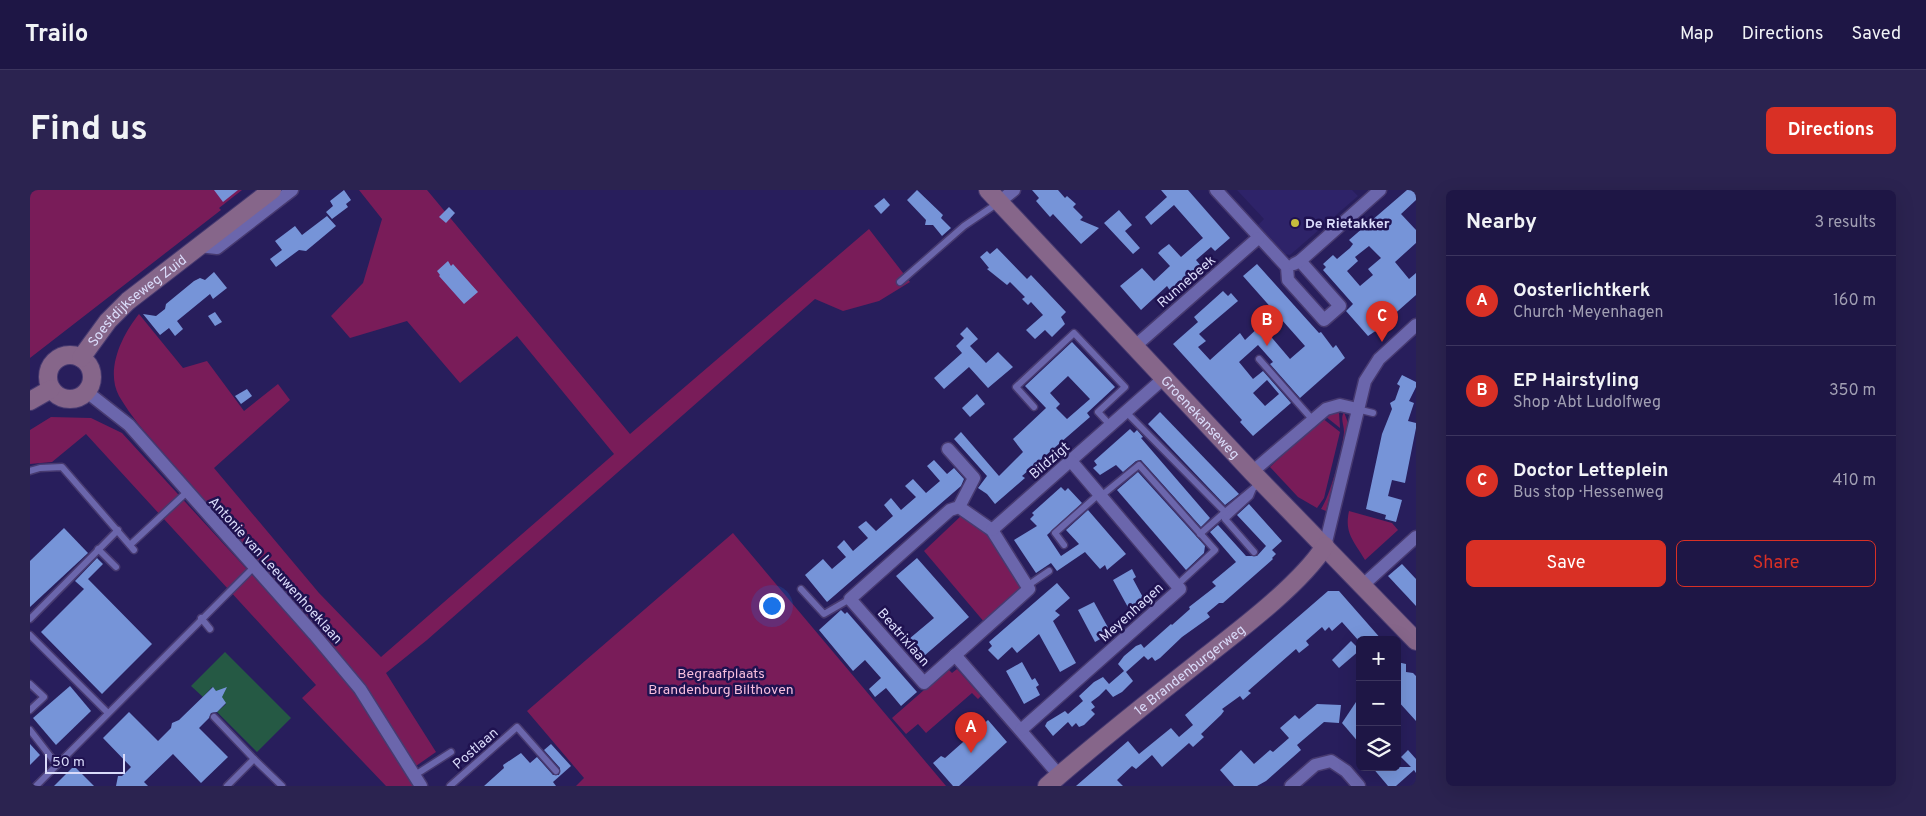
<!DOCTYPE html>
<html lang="en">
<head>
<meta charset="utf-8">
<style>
  body { margin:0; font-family:Overpass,sans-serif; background:#2b2350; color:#f1f3f6 }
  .controls { position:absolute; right:15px; bottom:15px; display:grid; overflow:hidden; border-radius:8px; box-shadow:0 5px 20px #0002 }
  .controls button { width:45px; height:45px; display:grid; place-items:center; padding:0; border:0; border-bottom:1px solid #3c355e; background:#1e1645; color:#f1f3f6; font:25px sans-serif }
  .scale { position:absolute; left:15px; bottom:12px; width:80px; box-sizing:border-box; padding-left:5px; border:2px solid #dadbfa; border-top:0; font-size:14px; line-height:18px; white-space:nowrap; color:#dadbfa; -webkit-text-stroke:4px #1f1250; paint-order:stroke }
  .you { position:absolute; left:741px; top:415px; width:18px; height:18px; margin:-12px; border:4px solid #fff; border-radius:50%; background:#1a73e8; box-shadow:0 0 0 8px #1a73e833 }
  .badge { display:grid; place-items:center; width:32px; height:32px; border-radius:50%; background:#d93025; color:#fff; font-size:16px; font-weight:700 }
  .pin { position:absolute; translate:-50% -41px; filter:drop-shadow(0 1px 2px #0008) }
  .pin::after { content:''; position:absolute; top:26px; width:18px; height:15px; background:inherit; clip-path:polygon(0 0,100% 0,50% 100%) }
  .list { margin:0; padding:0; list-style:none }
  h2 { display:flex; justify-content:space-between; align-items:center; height:65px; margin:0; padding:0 20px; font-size:21px }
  h2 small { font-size:16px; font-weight:400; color:#a19fb3 }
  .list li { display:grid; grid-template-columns:32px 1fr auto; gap:15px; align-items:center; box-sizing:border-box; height:90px; padding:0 20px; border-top:1px solid #3c355e }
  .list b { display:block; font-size:19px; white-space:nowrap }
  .list p { margin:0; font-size:16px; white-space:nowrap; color:#a19fb3 }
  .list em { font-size:16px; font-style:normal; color:#a19fb3 }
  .actions { display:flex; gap:10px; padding:15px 20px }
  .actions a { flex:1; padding:11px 0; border:1px solid #d93025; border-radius:8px; text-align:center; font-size:18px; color:#d93025 }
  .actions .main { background:#d93025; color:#fff }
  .icon { flex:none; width:28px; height:28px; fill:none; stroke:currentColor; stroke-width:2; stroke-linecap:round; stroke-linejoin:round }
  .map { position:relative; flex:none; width:1386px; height:596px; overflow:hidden; border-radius:8px }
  header { display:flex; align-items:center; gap:30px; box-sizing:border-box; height:70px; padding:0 25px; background:#1e1645; border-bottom:1px solid #3c355e }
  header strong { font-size:24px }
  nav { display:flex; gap:28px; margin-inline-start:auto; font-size:18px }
  .intro { display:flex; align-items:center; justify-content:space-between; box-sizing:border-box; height:120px; padding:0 30px }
  h1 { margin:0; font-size:35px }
  .button { padding:12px 22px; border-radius:8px; background:#d93025; color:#fff; font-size:18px; font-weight:700 }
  main { display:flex; gap:30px; padding:0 30px }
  aside { flex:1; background:#1e1645; border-radius:8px; box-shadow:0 5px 20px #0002 }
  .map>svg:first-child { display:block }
</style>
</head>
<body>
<header>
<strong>Trailo</strong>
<nav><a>Map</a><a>Directions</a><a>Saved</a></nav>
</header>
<div class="intro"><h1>Find us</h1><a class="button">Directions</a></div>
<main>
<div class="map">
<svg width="1386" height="596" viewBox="0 0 1386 596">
  <rect width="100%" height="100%" fill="#281e5c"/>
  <!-- built -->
  <polygon fill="#2e2369" points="1207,0 1322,0 1328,6 1260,65 1253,64 1227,36 1234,29"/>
  <!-- green -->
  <g fill="#791c59">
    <polygon points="0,0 212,0 189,18 191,20 0,168"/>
    <path d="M329,0H397L600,244L839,39L880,92L849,111L813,121L785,109L397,450L356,483L406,562L386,576L314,469L109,235C102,226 95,216 89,206C75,180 92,145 109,124L153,178L177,171L214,221L248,194L260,210L184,278L289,403L351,467L584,264L487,146L430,193L377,131L320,148L301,126L333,93L352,29Z"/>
    <polygon points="1308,222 1309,223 1310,238 1295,226"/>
    <path d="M1314,222L1318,233L1296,321L1291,319C1300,307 1313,257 1314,242C1314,234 1310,229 1314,222Z"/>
    <polygon points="21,227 61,228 92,243 309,480 353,543 386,596 356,596 272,508 286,495 56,244 22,272 0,274 0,240"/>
    <polygon points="1292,228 1310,242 1294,308 1287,318 1268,307 1240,277"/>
    <path d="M1319,321L1362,333L1368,340L1335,370C1324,351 1314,343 1319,321Z"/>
    <polygon points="932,325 962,343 996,397 955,433 894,361"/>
    <polygon points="703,343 916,596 546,596 554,588 497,521"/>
    <polygon points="918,479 922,483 927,479 951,506 948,509 942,503 896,543 888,534 876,544 862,528"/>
  </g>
  <!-- water -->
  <polygon fill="#255944" points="195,462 261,528 227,562 187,522 196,514 190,507 195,501 187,502 182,497 173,507 161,496"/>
  <!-- building -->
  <g fill="#7694d8" fill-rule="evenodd">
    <polygon points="184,0 208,0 193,12"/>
    <polygon points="314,0 321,10 316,14 318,17 302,29 296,22 303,16 300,11"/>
    <polygon points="887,0 913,25 911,28 921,38 912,46 903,35 895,35 896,30 877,10"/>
    <polygon points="1002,0 1028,0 1035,8 1037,6 1046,14 1043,17 1053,27 1050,30 1069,38 1051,54 1023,24 1020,27 1006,11 1009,8"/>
    <polygon points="1131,0 1158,0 1200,48 1185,61 1181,57 1166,70 1171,76 1141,102 1137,96 1111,120 1090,96 1112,78 1124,91 1140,76 1128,63 1131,60 1139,54 1151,67 1173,48 1144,15 1121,35 1115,27 1137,7"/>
    <path d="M1377,0H1386V10L1371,24L1386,40V53L1365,72L1379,89L1386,83V105L1352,135L1353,136L1338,146L1316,121L1323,114L1293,80L1296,77L1293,74L1303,65L1307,69L1320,58L1323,54L1319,50ZM1339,56L1351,68L1338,79L1343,85L1330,96L1317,81L1328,71L1325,67Z"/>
    <polygon points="854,8 860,15 851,24 844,16"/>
    <polygon points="419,17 425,23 416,33 409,27"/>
    <polygon points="1089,20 1102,35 1095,41 1110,58 1103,64 1074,33"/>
    <polygon points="297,26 306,36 276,61 269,60 246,77 240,69 252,60 245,51 265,36 272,45"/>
    <polygon points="967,58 997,89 1001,85 1036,122 1031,127 1035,134 1022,147 1015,140 1005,149 996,140 1013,125 1001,112 998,115 992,109 995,107 980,92 977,95 957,79 959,78 950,67 957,61 960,64"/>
    <polygon points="418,71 421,76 423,74 448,102 434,114 409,86 410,85 407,81"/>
    <path d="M1227,74L1289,143L1291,142L1303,158L1306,155L1315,168L1270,208L1240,174L1243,172L1228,155L1209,172L1223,189L1233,181L1261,213L1223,246L1210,232L1212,230L1143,154L1168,132L1164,127L1193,101L1198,106L1201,103L1208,111L1169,144L1176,151L1168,157L1180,170L1210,143L1215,150L1231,135L1260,169L1275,156L1213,86ZM1237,190L1249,204L1235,216L1223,203Z"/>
    <polygon points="184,82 197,98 183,109 180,104 147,131 153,139 145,146 139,138 130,145 113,124 126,126 135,119 136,114 164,91 170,88 175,90"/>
    <polygon points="185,122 192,132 185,136 178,126"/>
    <polygon points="937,137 948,149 940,156 956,173 968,162 983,177 958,198 939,177 914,199 904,188 932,163 926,156 934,148 930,144"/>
    <path d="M1042,152L1085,197L1057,223L1060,227L992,286L995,288L965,314L957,304L948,298L957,286L924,249L931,242L969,286L993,262L983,249L1016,218L995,196ZM1038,186L1060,209L1037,229L1026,218L1030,214L1020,203Z"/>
    <polygon points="1372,185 1386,192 1386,197 1379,211 1384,213 1378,231 1386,233 1386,238 1375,293 1362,290 1358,306 1372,310 1366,332 1355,329 1356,325 1336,319 1352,244 1362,219 1360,213 1365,210 1370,196 1367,194"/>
    <polygon points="217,199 222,206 211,214 205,206"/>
    <polygon points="947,204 955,214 940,227 932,218"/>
    <polygon points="1130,222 1209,304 1195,315 1118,234"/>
    <polygon points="1100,239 1104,243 1107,240 1113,247 1111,248 1180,328 1171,337 1111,270 1106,271 1093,282 1086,275 1070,285 1063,278 1067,275 1064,271"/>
    <polygon points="904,270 917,284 924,278 934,289 931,296 797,412 775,385 793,369 802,379 816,367 807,357 814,350 823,361 838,348 828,337 836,331 846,341 863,326 854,315 861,308 871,320 886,307 875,296 883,289 896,303 910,291 897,276"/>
    <polygon points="1108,282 1175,356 1174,363 1156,380 1087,300"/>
    <polygon points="1031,297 1035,301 1038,298 1052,313 1017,345 1031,366 1049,354 1036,340 1058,320 1096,364 1077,380 1075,375 1070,379 1055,362 1027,381 1021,373 1006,383 984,350 1007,336 1000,329 1004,325 1002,323"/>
    <polygon points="1219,314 1252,351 1242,360 1246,364 1242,368 1243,369 1193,413 1189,413 1177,423 1180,427 1152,447 1130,468 1125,471 1122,467 1118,470 1114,466 1096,482 1103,491 1092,502 1083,507 1076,499 1069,506 1061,512 1065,517 1061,520 1065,524 1054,535 1049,537 1046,533 1042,537 1038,532 1023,546 1015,536 1017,532 1035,521 1038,524 1053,511 1049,506 1064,492 1073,487 1079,494 1094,481 1088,474 1094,466 1106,456 1111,454 1114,458 1141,434 1142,435 1160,419 1159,417 1186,396 1182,392 1206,372 1180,342 1188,335 1216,366 1227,366 1236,356 1207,325"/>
    <polygon points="34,338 58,363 0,417 0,371"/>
    <polygon points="67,368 73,374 58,389 122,454 72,504 11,442 54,399 45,391"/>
    <polygon points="887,368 939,427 894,466 879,449 904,428 866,386"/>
    <polygon points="1372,374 1386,389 1386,416 1358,386"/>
    <polygon points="1102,379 1106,387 1103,389 1116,413 1100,421 1083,390"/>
    <polygon points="1027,393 1040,408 1025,421 1030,425 1023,431 1046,473 1030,482 1009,444 987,463 982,457 968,470 958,460 962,456 959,452"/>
    <polygon points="1298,401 1309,401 1352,450 1328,450 1312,432 1302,441 1299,437 1295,441 1292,437 1276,451 1279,455 1269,463 1266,459 1218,501 1221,503 1213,510 1210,506 1192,519 1194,521 1191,525 1171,544 1174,547 1163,557 1159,553 1132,577 1122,565 1106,579 1102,576 1087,590 1093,596 1046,596 1098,551 1109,564 1141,538 1149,547 1163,535 1155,525"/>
    <polygon points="1064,412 1081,443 1065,452 1048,420"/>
    <polygon points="811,420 815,424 817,422 887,502 871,516 856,498 845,507 839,499 851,488 835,470 823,481 789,440"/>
    <polygon points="1321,451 1330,460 1309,478 1302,470"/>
    <polygon points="992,472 1002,490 1005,488 1009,495 1006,497 1010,505 994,514 976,481"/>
    <polygon points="1367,472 1376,474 1376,482 1383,483 1386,486 1386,531 1367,510"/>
    <polygon points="40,496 61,521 26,555 3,528"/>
    <polygon points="183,497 186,501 197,497 192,507 196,513 187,522 181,523 179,528 169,538 198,567 171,593 143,564 114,592 118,596 86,596 88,586 92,586 101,577 73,548 99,522 128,551 141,538 142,533 149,530"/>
    <polygon points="1330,506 1330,554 1312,533"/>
    <polygon points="1287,514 1311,515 1309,533 1294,532 1267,555 1271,560 1236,591 1227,596 1204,596 1190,580 1211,560 1224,574 1240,560 1243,562 1259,548 1250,538 1265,525 1269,529"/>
    <polygon points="958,530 977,552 929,596 923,596 903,573 911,566 915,568"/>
    <polygon points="0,554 10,565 0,575"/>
    <polygon points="521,554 541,576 523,592 526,596 454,596 474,578 473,575 491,563 500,573 507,567 523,585 529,585 530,578 514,560"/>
    <polygon points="1378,560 1386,569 1386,583 1384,580 1366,596 1358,596 1342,577 1381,577 1371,567"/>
    <polygon points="44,576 64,596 24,596"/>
  </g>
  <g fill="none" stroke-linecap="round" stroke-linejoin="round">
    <defs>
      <g id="lane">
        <polyline points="870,92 934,36 968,13"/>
        <polyline points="1229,169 1282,229"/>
        <polyline points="1004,217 986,197 1044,143 1095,197 1068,222 1081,236"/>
        <polyline points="1327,219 1343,223"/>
        <polyline points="1096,222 1195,322 1231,292"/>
        <polyline points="0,281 10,278 32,277 104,360"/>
        <polyline points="1222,301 1220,306 1195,329 1224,362"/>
        <polyline points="1071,306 1109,275 1185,360 1147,395"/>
        <polyline points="1170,344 1195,322"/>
        <polyline points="100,355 157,302"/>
        <polyline points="1034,355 1025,343 1069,304"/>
        <polyline points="68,359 86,377"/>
        <polyline points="997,396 1019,381"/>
        <polyline points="771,399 794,424 820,409"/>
        <polyline points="171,428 180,439"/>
        <polyline points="0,429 88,340"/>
        <polyline points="0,445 78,523"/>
        <polyline points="0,494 14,507 0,520"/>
        <polyline points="184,527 224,569"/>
        <polyline points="0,540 27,575"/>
        <polyline points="385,585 421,562"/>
        <polyline points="6,596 224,377"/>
        <polyline points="197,596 224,569 252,596"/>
        <polyline points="420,596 487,537 526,581"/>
      </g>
      <g id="street">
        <polyline points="1186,0 1257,77 1258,90 1294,130 1310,116 1270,71"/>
        <polyline points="969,12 984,0"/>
        <polyline points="169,56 187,58 262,0"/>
        <polyline points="1264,74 1270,71 1350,0"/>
        <polyline points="1104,157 1228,48"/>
        <polyline points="57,202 99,235 284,444 330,499 391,596"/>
        <polyline points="918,259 944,288 929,317 920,320 820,409 894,493 999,399 962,340 929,317"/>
        <polyline points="1222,282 1296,219 1310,215 1327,219"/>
        <polyline points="962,340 1134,188"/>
        <polyline points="1295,356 1335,191 1349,169 1386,135"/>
        <polyline points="1333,395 1386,347"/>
        <polyline points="925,465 1029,585"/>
        <polyline points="991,540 1150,399 1041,271"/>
        <polyline points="1261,596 1285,575 1301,571 1316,581 1329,596"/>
      </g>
      <g id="secondary">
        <path id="s1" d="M958,0L1222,282L1386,451"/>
        <circle cx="40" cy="187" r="22"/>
        <path id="s2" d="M51,168L78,131L98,111L242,0"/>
        <polyline points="0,211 21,199"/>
        <path id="s3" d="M1017,596C1066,553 1118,512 1170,471C1207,442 1270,395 1295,356"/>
      </g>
    </defs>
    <!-- lane casing -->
    <use href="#lane" stroke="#473a70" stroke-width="9"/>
    <!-- street casing -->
    <use href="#street" stroke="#473a70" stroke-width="15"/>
    <!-- secondary casing -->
    <use href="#secondary" stroke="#473a70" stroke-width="20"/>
    <!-- lane -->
    <use href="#lane" stroke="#6b66ac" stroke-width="6"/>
    <!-- street -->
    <use href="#street" stroke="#6b66ac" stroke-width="12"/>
    <!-- secondary -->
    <use href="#secondary" stroke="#86668a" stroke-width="18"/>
  </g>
  <!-- markers -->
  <circle fill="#c5bc3d" stroke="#1f1250" stroke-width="2" cx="1265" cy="33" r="5"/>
  <g text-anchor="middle" stroke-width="5" stroke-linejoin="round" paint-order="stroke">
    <!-- poi labels -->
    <g font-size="14" font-weight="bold" fill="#dadbfa" stroke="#1f1250" text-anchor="start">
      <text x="1275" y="38">De Rietakker</text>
    </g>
    <!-- street labels -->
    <g font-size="14" fill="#dadbfa" stroke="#1f1250">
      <text transform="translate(1156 91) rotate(-41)" y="5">Runnebeek</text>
      <text dy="5" stroke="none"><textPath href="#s2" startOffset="81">Soestdijkseweg Zuid</textPath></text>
      <text dy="5" stroke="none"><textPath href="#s1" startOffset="311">Groenekanseweg</textPath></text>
      <text transform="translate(1019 270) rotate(-41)" y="5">Bildzigt</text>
      <text transform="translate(246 380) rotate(48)" y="5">Antonie van Leeuwenhoeklaan</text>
      <text transform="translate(1101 422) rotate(-42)" y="5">Meyenhagen</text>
      <text transform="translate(874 447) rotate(49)" y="5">Beatrixlaan</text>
      <text dy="5" stroke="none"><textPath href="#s3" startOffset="184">1e Brandenburgerweg</textPath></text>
      <text transform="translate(445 558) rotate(-41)" y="5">Postlaan</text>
    </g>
    <!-- park labels -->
    <g font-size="14" fill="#f8bedd" stroke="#1f1250">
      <text x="691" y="488">Begraafplaats<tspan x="691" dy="16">Brandenburg Bilthoven</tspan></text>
    </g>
  </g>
</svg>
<div class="controls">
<button>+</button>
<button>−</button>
<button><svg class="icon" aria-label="layers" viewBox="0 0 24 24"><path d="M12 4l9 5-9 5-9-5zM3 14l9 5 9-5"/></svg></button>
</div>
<div class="scale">50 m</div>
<div class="you"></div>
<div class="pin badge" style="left:941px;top:563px">A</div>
<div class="pin badge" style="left:1237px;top:156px">B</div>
<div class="pin badge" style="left:1352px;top:152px">C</div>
</div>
<aside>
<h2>Nearby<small>3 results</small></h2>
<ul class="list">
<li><span class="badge">A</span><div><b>Oosterlichtkerk</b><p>Church · Meyenhagen</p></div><em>160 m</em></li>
<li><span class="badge">B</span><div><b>EP Hairstyling</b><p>Shop · Abt Ludolfweg</p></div><em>350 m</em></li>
<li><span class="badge">C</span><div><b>Doctor Letteplein</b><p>Bus stop · Hessenweg</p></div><em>410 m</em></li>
</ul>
<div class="actions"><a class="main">Save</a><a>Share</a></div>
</aside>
</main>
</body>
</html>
